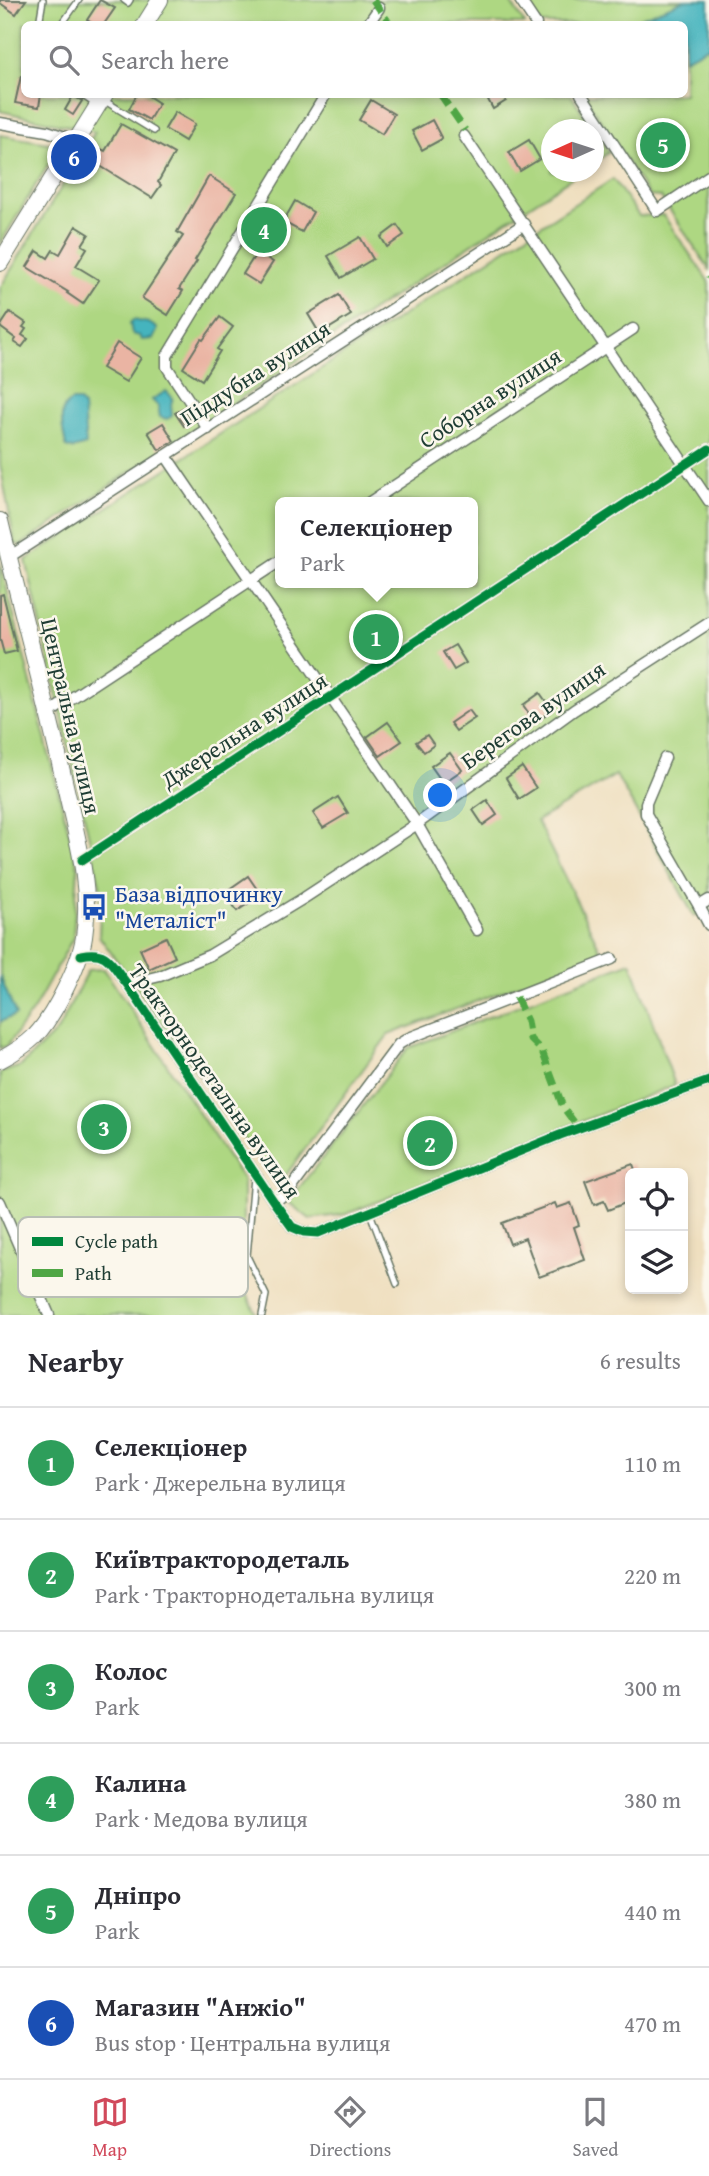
<!DOCTYPE html>
<html lang="en">
<head>
<meta charset="utf-8">
<style>
  body { margin:0; font-family:"Gentium Book Plus",serif; background:#f2f2f3; color:#2b2b33 }
  .controls { position:absolute; right:21px; bottom:21px; display:grid; overflow:hidden; border-radius:10px; box-shadow:0 4px 10px #0003 }
  .controls button { width:63px; height:63px; display:grid; place-items:center; padding:0; border:0; border-bottom:2px solid #e1e1e2; background:#fff; color:#2b2b33; font:35px sans-serif }
  .compass { position:absolute; left:541px; top:119px; width:63px; height:63px; border-radius:50%; background:#fff; box-shadow:0 4px 10px #0003; rotate:267deg }
  .you { position:absolute; left:441px; top:796px; width:24px; height:24px; margin:-18px; border:5px solid #fff; border-radius:50%; background:#1a73e8; box-shadow:0 0 0 10px #1a73e833 }
  .badge { display:grid; place-items:center; width:46px; height:46px; border-radius:50%; background:#d1495b; color:#fff; font-size:23px; font-weight:700 }
  .pin { position:absolute; translate:-50% -50%; border:4px solid #fff; box-shadow:0 2px 7px #0006 }
  .popup { position:absolute; left:275px; top:497px; width:203px; height:91px; box-sizing:border-box; display:grid; place-content:center; border-radius:10px; background:#fff; filter:drop-shadow(0 2px 5px #0005); font-size:23px; white-space:nowrap; color:#7c7c81 }
  .popup b { font-size:26px; color:#2b2b33 }
  .popup::after { content:''; position:absolute; left:50%; top:100%; margin-left:-14px; border:14px solid transparent; border-top-color:#fff }
  .list { margin:0; padding:0; list-style:none }
  h2 { display:flex; justify-content:space-between; align-items:center; height:91px; margin:0; padding:0 28px; font-size:30px }
  h2 small { font-size:23px; font-weight:400; color:#7c7c81 }
  .list li { display:grid; grid-template-columns:46px 1fr auto; gap:21px; align-items:center; box-sizing:border-box; height:112px; padding:0 28px; border-top:2px solid #e1e1e2 }
  .list b { display:block; font-size:26px; white-space:nowrap }
  .list p { margin:0; font-size:23px; white-space:nowrap; color:#7c7c81 }
  .list em { font-size:23px; font-style:normal; color:#7c7c81 }
  .icon { flex:none; width:38px; height:38px; fill:none; stroke:currentColor; stroke-width:2; stroke-linecap:round; stroke-linejoin:round }
  .map { position:relative; flex:none; width:709px; height:1315px; overflow:hidden }
  .search { position:absolute; background:#fff; box-shadow:0 4px 10px #0003; left:21px; right:21px; top:21px; height:77px; display:flex; align-items:center; gap:18px; box-sizing:border-box; padding:0 24px; border-radius:10px; color:#7c7c81; font-size:26px }
  .sheet { height:763px; background:#fff }
  nav { display:flex; justify-content:space-around; align-items:center; box-sizing:border-box; height:98px; border-top:2px solid #e1e1e2; background:#fff; font-size:19px; color:#7c7c81 }
  nav a { display:grid; justify-items:center; gap:4px }
  nav .on { color:#d1495b }
  .map>svg:first-child { display:block }
</style>
</head>
<body>
<div class="map">
<svg width="709" height="1315" viewBox="0 0 709 1315">
  <rect width="100%" height="100%" fill="#fbf7ec"/>
  <filter id="ink" filterUnits="userSpaceOnUse"><feTurbulence type="fractalNoise" baseFrequency=".0143" numOctaves="2"/><feDisplacementMap in="SourceGraphic" scale="14" xChannelSelector="R" yChannelSelector="G"/><feConvolveMatrix kernelMatrix="1 2 1 2 8 2 1 2 1" color-interpolation-filters="sRGB"/></filter>
  <filter id="wash" filterUnits="userSpaceOnUse"><feTurbulence type="fractalNoise" baseFrequency=".00686" numOctaves="4" result="noise"/><feDisplacementMap in="SourceGraphic" scale="28" xChannelSelector="R" yChannelSelector="G"/><feGaussianBlur stdDeviation="1.57" result="paint"/><feColorMatrix in="noise" values="0 0 0 0 0 0 0 0 0 0 0 0 0 0 0 0 0 1.4 0 .05"/><feComposite in="paint" operator="in"/></filter>
  <g filter="url(#wash)">
    <rect width="100%" height="100%" fill="#efdfbf"/>
    <!-- green -->
    <g fill="#aed782" stroke="#668a5b" stroke-width="2" fill-rule="evenodd">
      <polygon points="0,0 509,0 525,24 24,24 24,94 571,95 609,152 594,163 594,130 552,130 552,172 580,172 21,545 15,544 0,464 0,288 95,132 0,111"/>
      <polygon points="524,0 709,0 709,269 661,197 649,196 584,95 684,94 684,24 540,24"/>
      <polygon points="0,135 60,145 0,244"/>
      <path d="M613,179L639,216L663,215L709,282V909L694,916L616,775L537,821L602,953L388,1035L278,1186L99,936L101,890L26,560ZM280,502H472V583H280Z"/>
      <polygon points="0,562 78,868 73,938 34,1009 7,1046 0,1048"/>
      <polygon points="631,962 675,1085 346,1214 310,1219 288,1202 408,1048"/>
      <polygon points="104,969 243,1180 243,1286 257,1315 0,1315 0,1073 21,1066 58,1030 88,970"/>
    </g>
    <!-- water -->
    <g fill="#45b4be" stroke="#327879" stroke-width="2">
      <polygon points="684,0 709,0 709,46 685,59 684,24 627,24"/>
      <polygon points="133,320 149,323 157,328 157,331 153,339 142,340 140,336 132,334 130,323"/>
      <polygon points="166,391 173,398 171,404 172,416 167,419 160,417 158,406 152,400"/>
      <path d="M72,401H79L83,406L86,445L73,449L66,447C64,432 55,408 72,401Z"/>
      <polygon points="0,976 16,1015 0,1022"/>
    </g>
    <g id="blocks">
      <!-- building -->
      <g fill="#eab4a3">
        <polygon points="0,0 26,0 16,14 0,3"/>
        <polygon points="100,0 115,8 104,24 94,24 87,20"/>
        <polygon points="21,76 24,76 24,94 41,94 39,107 15,103"/>
        <polygon points="137,94 145,94 159,103 149,120 129,109"/>
        <polygon points="485,94 502,94 506,101 493,109"/>
        <polygon points="73,96 82,101 73,115 65,110"/>
        <polygon points="371,100 394,114 382,134 359,120"/>
        <polygon points="175,112 195,124 185,141 165,129"/>
        <polygon points="432,120 442,139 422,150 412,131"/>
        <polygon points="121,124 174,154 158,182 161,185 152,198 92,161 99,148 105,151"/>
        <polygon points="529,140 540,159 520,171 509,152"/>
        <polygon points="209,176 236,193 195,260 197,261 179,289 183,291 168,315 142,298 183,236 177,232"/>
        <polygon points="295,201 313,212 302,232 283,222"/>
        <polygon points="397,225 404,235 387,247 381,237"/>
        <polygon points="76,226 89,234 82,245 87,248 76,266 99,280 83,304 67,293 68,292 27,267 37,251 48,258 53,250 60,254"/>
        <polygon points="360,237 373,259 341,278 328,256"/>
        <polygon points="257,252 273,262 259,284 243,274"/>
        <polygon points="339,295 351,315 320,334 308,314"/>
        <polygon points="10,312 26,323 23,327 26,329 22,335 28,339 22,347 14,342 16,339 0,327"/>
        <polygon points="220,317 233,327 217,349 220,351 202,380 183,368 201,339 203,340"/>
        <polygon points="117,343 141,358 126,382 102,368"/>
        <polygon points="183,408 191,421 184,426 175,413"/>
        <polygon points="163,423 174,441 159,450 148,432"/>
        <polygon points="3,594 17,651 4,654 0,639 0,595"/>
        <polygon points="455,645 466,663 454,670 443,652"/>
        <polygon points="540,693 552,710 535,722 523,705"/>
        <polygon points="469,710 475,718 456,731 450,723"/>
        <polygon points="388,722 402,741 380,756 367,737"/>
        <polygon points="427,735 434,745 424,752 416,742"/>
        <polygon points="450,753 462,770 443,783 431,766"/>
        <polygon points="522,767 536,788 519,799 506,778"/>
        <polygon points="338,797 348,813 323,828 313,813"/>
        <polygon points="487,800 497,815 483,825 473,810"/>
        <polygon points="248,876 261,895 237,911 225,892"/>
        <polygon points="166,937 175,957 149,969 140,949"/>
        <polygon points="633,1164 636,1173 630,1173 630,1201 608,1210 604,1201 594,1205 585,1181"/>
        <polygon points="555,1203 557,1208 571,1203 579,1225 574,1227 585,1260 539,1277 525,1238 510,1244 502,1223"/>
      </g>
    </g>
  </g>
  <g filter="url(#ink)">
    <use href="#blocks" fill-opacity="0" stroke="#687665" stroke-width="2"/>
    <g fill="none" stroke-linecap="round" stroke-linejoin="round">
      <defs>
        <g id="lane">
          <polyline points="124,0 128,3 130,0"/>
          <polyline points="39,24 43,0"/>
          <polyline points="62,24 79,0"/>
          <polyline points="80,94 95,104"/>
          <polyline points="105,101 154,131"/>
          <polyline points="254,1177 247,1256 266,1295 262,1315"/>
          <polyline points="370,1213 397,1284"/>
        </g>
        <g id="street">
          <polyline points="520,0 536,24"/>
          <polyline points="368,24 379,8"/>
          <polyline points="581,94 657,211 709,176"/>
          <polyline points="0,123 47,131 77,141"/>
          <polyline points="464,136 709,501"/>
          <polyline points="208,429 167,367 167,356 326,94"/>
          <polyline points="166,456 417,824 477,930"/>
          <polyline points="370,502 633,329"/>
          <polyline points="9,557 524,224"/>
          <polyline points="49,713 280,561"/>
          <polyline points="665,758 646,803 646,814 699,906 709,900"/>
          <polyline points="82,860 709,449"/>
          <polyline points="699,906 709,925"/>
          <path d="M81,955C109,949 111,964 127,984L274,1202L292,1227L304,1232L318,1233L560,1135L709,1081"/>
          <polyline points="127,984 160,976 210,955 304,898 417,824 574,710 709,623"/>
          <polyline points="0,1202 49,1315"/>
          <polyline points="274,1202 290,1190 399,1044 409,1038 612,959"/>
        </g>
        <g id="secondary">
          <polyline points="145,24 160,0"/>
          <polyline points="0,263 105,94"/>
          <path d="M0,521C21,609 45,696 65,785C76,835 92,885 84,937C80,964 54,1016 35,1036C25,1046 13,1053 0,1060"/>
        </g>
      </defs>
      <!-- lane casing -->
      <use href="#lane" stroke="#687665" stroke-width="8"/>
      <!-- street casing -->
      <use href="#street" stroke="#687665" stroke-width="13"/>
      <!-- secondary casing -->
      <use href="#secondary" stroke="#687665" stroke-width="18"/>
      <!-- lane -->
      <use href="#lane" stroke="#fff" stroke-width="5"/>
      <!-- street -->
      <use href="#street" stroke="#fff" stroke-width="10"/>
      <!-- secondary -->
      <use href="#secondary" stroke="#fff" stroke-width="16"/>
      <!-- quiet -->
      <g stroke="#4fa644" stroke-width="7" stroke-dasharray="14 7" stroke-linecap="butt">
        <polyline points="373,0 390,24"/>
        <polyline points="440,94 465,130"/>
        <polyline points="708,280 709,279"/>
        <polyline points="516,997 527,1021 530,1039 542,1051 563,1107 579,1129"/>
      </g>
      <defs>
        <g id="cycleway">
          <polyline points="82,860 709,449"/>
          <path d="M81,955C109,949 111,964 127,984L274,1202L292,1227L304,1232L318,1233L560,1135L709,1081"/>
        </g>
      </defs>
      <!-- cycleway casing -->
      <use href="#cycleway" stroke="#fbf7ec" stroke-width="13"/>
      <!-- cycleway -->
      <use href="#cycleway" stroke="#00873e" stroke-width="9"/>
    </g>
  </g>
  <!-- icons -->
  <defs>
    <symbol id="bus-bare" viewBox="-9 -9 18 18"><path d="M-5-6H5V4H4V6H2V4H-2V6H-4V4H-5ZM-3.5-4V0h7V-4ZM-3.5 1.2v1.5H-2V1.2ZM2 1.2v1.5H3.5V1.2Z" fill="#1a4fb4" stroke="#fbf7ec" stroke-width="2.5" paint-order="stroke"/></symbol>
  </defs>
  <g fill-rule="evenodd">
    <use href="#bus-bare" x="75" y="888" width="38" height="38"/>
  </g>
  <g text-anchor="middle" stroke-width="5" stroke-linejoin="round" paint-order="stroke">
    <!-- street labels -->
    <g font-size="23" fill="#1f3d34" stroke="#fbf7ec">
      <text transform="translate(255 373) rotate(-33)" y="8">Піддубна вулиця</text>
      <text transform="translate(490 398) rotate(-33)" y="8">Соборна вулиця</text>
      <text transform="translate(533 715) rotate(-35)" y="8">Берегова вулиця</text>
      <text transform="translate(71 716) rotate(77)" y="8">Центральна вулиця</text>
      <text transform="translate(244 730) rotate(-33)" y="8">Джерельна вулиця</text>
      <text transform="translate(215 1081) rotate(55)" y="8">Тракторнодетальна вулиця</text>
    </g>
    <!-- transit labels -->
    <g font-size="23" fill="#164399" stroke="#fbf7ec" text-anchor="start">
      <text x="115" y="902">База відпочинку<tspan x="115" dy="26">"Металіст"</tspan></text>
    </g>
  </g>
  <!-- legend -->
  <rect x="18" y="1217" width="230" height="80" rx="10" fill="#fbf7ec" stroke="#b9bfb5" stroke-width="2"/>
  <rect x="32" y="1237" width="31" height="9" fill="#00873e"/>
  <rect x="32" y="1269" width="31" height="8" fill="#4fa644"/>
  <g font-size="19" fill="#1f3d34">
    <text x="75" y="1248">Cycle path</text>
    <text x="75" y="1280">Path</text>
  </g>
</svg>
<div class="controls">
<button><svg class="icon" aria-label="locate" viewBox="0 0 24 24"><circle cx="12" cy="12" r="6"/><path d="M12 2v4M12 18v4M2 12h4M18 12h4"/></svg></button>
<button><svg class="icon" aria-label="layers" viewBox="0 0 24 24"><path d="M12 4l9 5-9 5-9-5zM3 14l9 5 9-5"/></svg></button>
</div>
<svg class="compass" viewBox="-18 -18 36 36"><path d="M0-13l5 13h-10z" fill="#e53935"/><path d="M0 13l5-13h-10z" fill="#7c7c81"/></svg>
<div class="you"></div>
<div class="pin badge" style="left:376px;top:637px;background:#2e9e5b">1</div>
<div class="popup"><b>Селекціонер</b>Park</div>
<div class="pin badge" style="left:430px;top:1143px;background:#2e9e5b">2</div>
<div class="pin badge" style="left:104px;top:1127px;background:#2e9e5b">3</div>
<div class="pin badge" style="left:264px;top:230px;background:#2e9e5b">4</div>
<div class="pin badge" style="left:663px;top:145px;background:#2e9e5b">5</div>
<div class="pin badge" style="left:74px;top:157px;background:#1a4fb4">6</div>
<div class="search"><svg class="icon" aria-label="search" viewBox="0 0 24 24"><circle cx="10" cy="10" r="6"/><path d="M15 15l6 6"/></svg>Search here</div>
</div>
<section class="sheet">
<h2>Nearby<small>6 results</small></h2>
<ul class="list">
<li><span class="badge" style="background:#2e9e5b">1</span><div><b>Селекціонер</b><p>Park · Джерельна вулиця</p></div><em>110 m</em></li>
<li><span class="badge" style="background:#2e9e5b">2</span><div><b>Київтрактородеталь</b><p>Park · Тракторнодетальна вулиця</p></div><em>220 m</em></li>
<li><span class="badge" style="background:#2e9e5b">3</span><div><b>Колос</b><p>Park</p></div><em>300 m</em></li>
<li><span class="badge" style="background:#2e9e5b">4</span><div><b>Калина</b><p>Park · Медова вулиця</p></div><em>380 m</em></li>
<li><span class="badge" style="background:#2e9e5b">5</span><div><b>Дніпро</b><p>Park</p></div><em>440 m</em></li>
<li><span class="badge" style="background:#1a4fb4">6</span><div><b>Магазин &quot;Анжіо&quot;</b><p>Bus stop · Центральна вулиця</p></div><em>470 m</em></li>
</ul>
</section>
<nav>
<a class="on"><svg class="icon" aria-label="map" viewBox="0 0 24 24"><path d="M3 6l6-2 6 2 6-2v14l-6 2-6-2-6 2zM9 4v14M15 6v14"/></svg>Map</a>
<a><svg class="icon" aria-label="directions" viewBox="0 0 24 24"><path d="M12 3l9 9-9 9-9-9zM9 14v-3h6M13 9l2 2-2 2"/></svg>Directions</a>
<a><svg class="icon" aria-label="saved" viewBox="0 0 24 24"><path d="M7 4h10v16l-5-4-5 4z"/></svg>Saved</a>
</nav>
</body>
</html>
